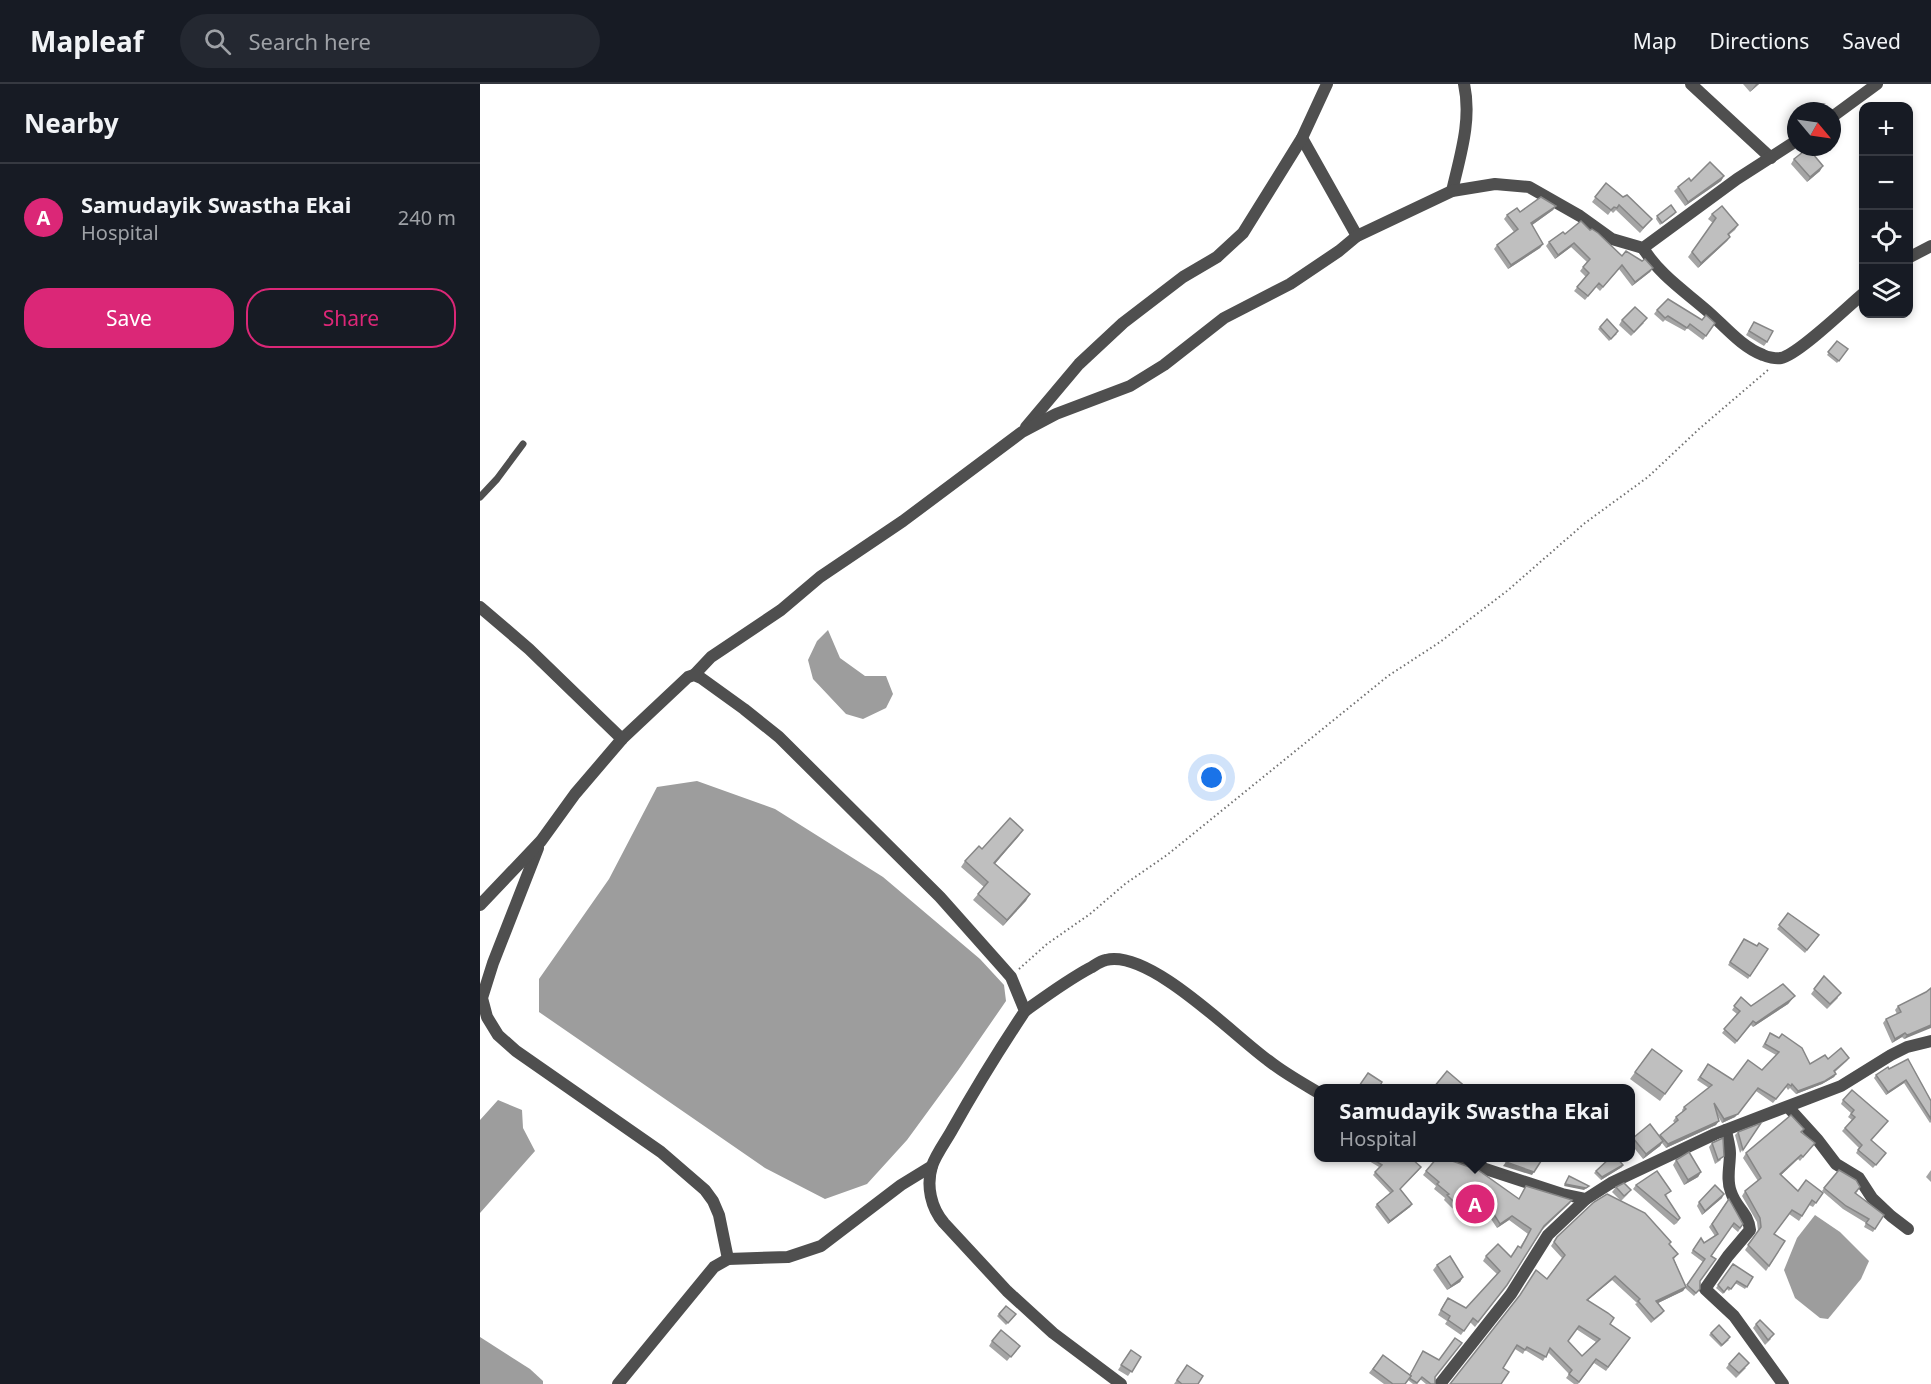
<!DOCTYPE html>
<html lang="en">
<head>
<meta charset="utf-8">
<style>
  body { margin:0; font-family:"Noto Sans",sans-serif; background:#242831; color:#f1f3f6 }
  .controls { position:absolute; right:18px; top:18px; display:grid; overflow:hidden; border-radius:12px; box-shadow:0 3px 9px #0003 }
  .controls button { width:54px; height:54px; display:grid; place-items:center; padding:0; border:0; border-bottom:2px solid #363941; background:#171b24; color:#f1f3f6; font:30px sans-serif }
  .compass { position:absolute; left:1307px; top:18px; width:54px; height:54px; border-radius:50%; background:#171b24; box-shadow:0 3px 9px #0003; rotate:119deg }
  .you { position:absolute; left:732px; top:694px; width:21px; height:21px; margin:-15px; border:4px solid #fff; border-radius:50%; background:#1a73e8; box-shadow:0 0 0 9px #1a73e833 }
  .badge { display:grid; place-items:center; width:39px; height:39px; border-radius:50%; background:#db2777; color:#fff; font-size:20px; font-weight:700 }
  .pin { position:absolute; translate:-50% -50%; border:3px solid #fff; box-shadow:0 2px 6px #0006 }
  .popup { position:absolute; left:834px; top:1000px; width:321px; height:78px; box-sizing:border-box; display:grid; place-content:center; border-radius:12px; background:#171b24; filter:drop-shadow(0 2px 4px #0005); font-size:20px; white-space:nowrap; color:#9ea1a6 }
  .popup b { font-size:22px; color:#f1f3f6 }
  .popup::after { content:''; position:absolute; left:50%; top:100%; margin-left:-12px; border:12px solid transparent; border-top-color:#171b24 }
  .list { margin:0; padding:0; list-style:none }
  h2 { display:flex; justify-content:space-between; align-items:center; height:78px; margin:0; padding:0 24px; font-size:26px }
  h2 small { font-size:20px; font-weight:400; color:#9ea1a6 }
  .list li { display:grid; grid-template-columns:39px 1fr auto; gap:18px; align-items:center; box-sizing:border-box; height:108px; padding:0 24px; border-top:2px solid #363941 }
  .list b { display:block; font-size:22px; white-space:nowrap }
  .list p { margin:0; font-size:20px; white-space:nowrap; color:#9ea1a6 }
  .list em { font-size:20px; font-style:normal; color:#9ea1a6 }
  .actions { display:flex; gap:12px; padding:18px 24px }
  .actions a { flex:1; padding:14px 0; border:2px solid #db2777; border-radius:24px; text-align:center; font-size:21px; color:#db2777 }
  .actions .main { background:#db2777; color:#fff }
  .icon { flex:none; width:33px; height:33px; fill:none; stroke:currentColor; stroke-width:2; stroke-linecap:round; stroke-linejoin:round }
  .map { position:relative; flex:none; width:1451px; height:1300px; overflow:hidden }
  header { display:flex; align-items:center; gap:36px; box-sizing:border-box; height:84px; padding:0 30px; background:#171b24; border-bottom:2px solid #363941 }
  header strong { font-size:28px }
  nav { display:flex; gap:33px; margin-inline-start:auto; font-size:21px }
  .search { width:420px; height:54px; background:#242831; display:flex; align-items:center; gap:15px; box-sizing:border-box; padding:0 21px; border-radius:33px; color:#9ea1a6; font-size:22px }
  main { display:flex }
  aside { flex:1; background:#171b24 }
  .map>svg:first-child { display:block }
</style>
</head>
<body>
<header>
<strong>Mapleaf</strong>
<div class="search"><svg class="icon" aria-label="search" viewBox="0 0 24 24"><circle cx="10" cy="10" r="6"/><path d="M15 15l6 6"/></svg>Search here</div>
<nav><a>Map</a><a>Directions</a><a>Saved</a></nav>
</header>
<main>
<aside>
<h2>Nearby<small></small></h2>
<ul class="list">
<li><span class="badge">A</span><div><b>Samudayik Swastha Ekai</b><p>Hospital</p></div><em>240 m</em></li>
</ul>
<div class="actions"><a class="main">Save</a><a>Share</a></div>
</aside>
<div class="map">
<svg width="1451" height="1300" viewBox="0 0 1451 1300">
  <rect width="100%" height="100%" fill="#fff"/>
  <!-- water -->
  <g fill="#9d9d9d">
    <polygon points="348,546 360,574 385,592 406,592 413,610 406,624 383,635 366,630 333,595 328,576 337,557"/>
    <polygon points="217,697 295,725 403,793 500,875 524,901 526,917 479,985 427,1056 387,1100 345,1115 285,1084 59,928 59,895 129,795 177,703"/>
    <polygon points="18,1016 42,1026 43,1044 55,1067 0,1129 0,1036"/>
    <polygon points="1335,1131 1360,1148 1389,1177 1381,1195 1348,1235 1340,1234 1315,1214 1304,1186 1317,1154"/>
    <polygon points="0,1253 50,1285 63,1297 63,1300 0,1300"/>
  </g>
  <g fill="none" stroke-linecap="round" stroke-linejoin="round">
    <!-- path -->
    <polyline stroke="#717171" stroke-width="2" stroke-dasharray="1.5 3" stroke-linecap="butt" points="539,885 567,860 610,830 645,800 687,771 908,592 960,558 1027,507 1105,439 1168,393 1219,345 1288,286"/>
    <!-- lane -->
    <polyline stroke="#4f4f4f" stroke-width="7" points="0,413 17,395 43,360"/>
    <!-- street -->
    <g stroke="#4f4f4f" stroke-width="12">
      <polyline points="1211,0 1291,74"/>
      <polyline points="1352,33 1397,0"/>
      <polyline points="822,54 877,152"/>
      <path d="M972,107C980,72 992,36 984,0"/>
      <path d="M1163,164C1179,190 1203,206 1225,225C1243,240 1261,263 1283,271C1287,273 1296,275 1301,274C1318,271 1368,222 1384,209"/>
      <polyline points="1428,174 1451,162"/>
      <polyline points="546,343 599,280 643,239 703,193 737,173 763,149 822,54 847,0"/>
      <polyline points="0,523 49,565 142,655"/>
      <polyline points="214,591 231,573 301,526 340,493 423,437 542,348 576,330 650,302 684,281 744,234 810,200 859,167 877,152 972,107 1015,100 1049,103 1100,132 1132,155 1163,164 1257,95 1316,57"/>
      <polyline points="58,764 13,879 2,914 7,933 18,951 36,967 181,1068 225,1106 233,1117 239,1131 248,1175"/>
      <path d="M0,821L61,757L95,710L142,655L208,593L214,591L221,594L264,625L299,653L460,813L524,885L531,893L545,927C519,966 495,1005 472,1046C466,1057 456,1070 452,1082C446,1102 451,1124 464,1139L527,1207L573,1249L641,1300"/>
      <path d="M545,927C566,912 586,897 610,884C614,882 620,877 626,876C670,865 754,952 789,977C804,989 822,999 839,1009"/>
      <polyline points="1308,1023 1337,1055 1356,1080 1379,1094 1392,1114 1411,1132 1428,1145"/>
      <path d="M1246,1046C1247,1053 1250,1062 1250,1069C1250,1082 1246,1096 1251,1108C1256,1124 1268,1128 1270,1146L1248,1172L1225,1205L1254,1232L1303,1300"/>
      <polyline points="972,1074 1082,1110 1106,1115 1131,1099 1235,1050 1361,1002 1411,971 1427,963 1451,957"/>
      <polyline points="138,1300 234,1183 248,1175 308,1173 341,1162 421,1101 452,1082"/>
      <polyline points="960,1300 1031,1210 1068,1151 1106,1115"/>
    </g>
  </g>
  <!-- wall -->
  <g fill="#a4a4a4" fill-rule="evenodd">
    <polygon points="1263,0 1279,0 1270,8"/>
    <polygon points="1314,75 1340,87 1327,98 1311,80"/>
    <polygon points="1244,92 1241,97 1205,122 1194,107 1198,103 1211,97"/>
    <polygon points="1126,99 1143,113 1172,135 1160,149 1136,126 1133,129 1131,127 1128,131 1112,118"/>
    <polygon points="1076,122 1073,126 1052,141 1063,160 1060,164 1028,185 1014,165 1017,161 1034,148 1024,135 1027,131 1040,128"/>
    <polygon points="1195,130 1180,141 1176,135 1177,132"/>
    <polygon points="1232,130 1258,141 1255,146 1249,151 1250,153 1247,157 1218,184 1208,173 1233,139 1228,135"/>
    <polygon points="1110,146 1142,172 1173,184 1170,188 1152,202 1139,185 1120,207 1116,203 1105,216 1094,207 1106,193 1100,187 1107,178 1091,163 1075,175 1066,162 1069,158 1085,150"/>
    <polygon points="1177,226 1222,236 1235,239 1223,256 1207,244 1205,247 1185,236 1183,238 1174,230"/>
    <polygon points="1142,236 1164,239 1151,252 1139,241"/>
    <polygon points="1274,238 1287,258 1284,262 1266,251"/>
    <polygon points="1120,243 1137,250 1129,257 1118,245"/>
    <polygon points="1357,257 1368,265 1357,279 1347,271"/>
    <polygon points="543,746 515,780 550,810 523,842 493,816 504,803 481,783 485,777 502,765"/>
    <polygon points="1308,829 1339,851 1325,869 1297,845"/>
    <polygon points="1264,855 1277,862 1288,865 1268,895 1248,881"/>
    <polygon points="1344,892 1358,914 1347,925 1331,910"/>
    <polygon points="1446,908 1427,954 1424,955 1422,953 1412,959 1403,939 1406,935 1417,930 1415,926 1418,922"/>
    <polygon points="1261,913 1271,922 1312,915 1308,920 1273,943 1271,941 1255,960 1242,949 1257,930 1252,926"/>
    <polygon points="1290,949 1330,980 1348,975 1369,974 1367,977 1355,988 1356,990 1354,993 1342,1000 1316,1010 1310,1004 1308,1006 1306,1003 1293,1019 1276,1007 1255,1033 1242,1039 1238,1032 1236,1041 1186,1064 1182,1059 1180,1062 1163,1075 1151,1060 1151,1057 1153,1054 1179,1052 1195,1039 1193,1037 1196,1033 1203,1028 1202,1026 1204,1023 1229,1004 1217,996 1228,980 1253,996 1282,986 1296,971 1282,963"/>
    <polygon points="1172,965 1202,987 1180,1017 1150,995"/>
    <polygon points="1428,975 1451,1017 1451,1038 1450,1039 1424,999 1406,1011 1394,994 1396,991"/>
    <polygon points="1363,1016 1405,1040 1391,1056 1406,1069 1393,1084 1376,1069 1379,1064 1362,1047 1372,1036 1368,1033 1371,1029 1361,1020"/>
    <polygon points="1281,1039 1260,1069 1255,1051 1258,1048"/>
    <polygon points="1322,1048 1335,1059 1320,1077 1318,1075 1301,1091 1318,1107 1343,1109 1333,1123 1329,1121 1319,1137 1309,1130 1294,1150 1305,1157 1286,1187 1265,1166 1278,1147 1277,1138 1262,1112 1265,1107 1278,1097 1263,1074 1266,1069"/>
    <polygon points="1232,1059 1241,1076 1235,1080 1229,1063"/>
    <polygon points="884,1074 931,1074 939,1086 920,1105 932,1120 930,1123 908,1140 895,1123 897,1120 910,1109 893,1091 899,1083"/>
    <polygon points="969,1076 1039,1115 1046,1102 1092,1116 1089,1120 1062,1146 1027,1201 995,1243 990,1238 981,1251 965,1240 967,1237 958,1231 965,1218 986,1224 1017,1190 1003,1177 1006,1172 1031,1173 1040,1163 1048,1150 1029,1136 1017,1144 1007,1129 1002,1135 983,1121 978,1127 972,1124 964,1116 965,1114 954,1105 956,1102 943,1091 946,1087"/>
    <polygon points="1196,1076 1221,1088 1218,1093 1204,1101 1193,1081"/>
    <polygon points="1143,1081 1142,1083 1121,1096 1114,1089 1116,1087"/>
    <polygon points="1451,1086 1451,1098 1446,1093"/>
    <polygon points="1156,1101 1188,1112 1186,1113 1200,1134 1197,1139 1194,1141 1153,1105"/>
    <polygon points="1136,1103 1151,1106 1147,1111 1141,1117 1132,1108"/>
    <polygon points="1344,1104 1378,1107 1376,1109 1404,1131 1393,1148 1384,1143 1386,1139 1363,1125 1342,1107"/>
    <polygon points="1242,1114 1222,1131 1217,1122 1219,1118"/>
    <path d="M1249,1115L1263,1140L1258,1148L1251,1142L1231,1172L1220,1197V1205L1214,1212L1205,1204L1203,1207L1178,1219L1184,1227L1182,1230L1171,1239L1155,1220L1157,1219L1132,1196L1108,1216L1130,1240L1150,1254L1126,1287L1114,1279L1098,1300H1094L1086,1294L1089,1290L1068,1268L1063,1277L1045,1266L1043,1270L1035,1265L970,1300L1067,1195L1082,1174L1071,1162L1077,1153L1190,1160L1198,1170L1194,1175L1206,1203L1223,1178L1211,1169L1221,1154L1224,1159L1235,1152L1229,1143ZM1096,1245L1116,1258L1102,1272L1088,1257Z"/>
    <polygon points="1253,1180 1273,1193 1265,1205 1255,1199 1249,1207 1247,1205 1243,1210 1236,1204"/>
    <polygon points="957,1181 983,1193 980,1198 967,1206 953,1186"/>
    <polygon points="519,1230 536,1230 526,1241 517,1232"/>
    <polygon points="1276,1240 1291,1255 1285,1261 1273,1244"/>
    <polygon points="1231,1249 1249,1256 1241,1263 1229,1251"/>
    <polygon points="512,1257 536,1266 527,1277 509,1262"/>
    <polygon points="651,1266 661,1273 648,1292 638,1286"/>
    <polygon points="903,1271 929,1291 955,1293 955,1300 946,1300 940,1295 937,1300 933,1300 928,1296 925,1300 904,1300 889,1289"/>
    <polygon points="1249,1280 1266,1284 1256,1294 1246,1284"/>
    <polygon points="704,1286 718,1300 694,1300"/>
  </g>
  <!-- shaded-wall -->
  <g fill="#868686">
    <polygon points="1276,0 1279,0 1270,8"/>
    <polygon points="1343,82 1340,87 1327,98 1330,93"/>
    <polygon points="1244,92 1241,97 1205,122 1208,118"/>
    <polygon points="1076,122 1073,126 1048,144 1051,139"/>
    <polygon points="1250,153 1247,157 1218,184 1221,179"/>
    <polygon points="1094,159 1091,163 1075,175 1078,171"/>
    <polygon points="1063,160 1060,164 1028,185 1031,181"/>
    <polygon points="1173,184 1170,188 1152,202 1155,198"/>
    <polygon points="543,746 539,752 510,785 514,779"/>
    <polygon points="550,810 546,817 523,842 527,836"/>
    <polygon points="1315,912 1308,920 1273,943 1276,939"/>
    <polygon points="1451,941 1451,944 1424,955 1427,951"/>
    <polygon points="1425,949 1422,953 1412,959 1415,955"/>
    <polygon points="1356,990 1354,993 1342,1000 1316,1010 1318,1007"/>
    <polygon points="1426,996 1424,999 1406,1011 1408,1008"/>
    <polygon points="1276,1007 1255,1033 1242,1039 1244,1035"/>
    <polygon points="1239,1037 1236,1041 1186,1064 1188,1060"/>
    <polygon points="1183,1057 1180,1062 1163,1075 1166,1070"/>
    <polygon points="1321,1071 1318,1075 1297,1095 1300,1090"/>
    <polygon points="1026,1078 1054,1088 1052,1091 1023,1082"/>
    <polygon points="1143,1081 1142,1083 1121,1096 1122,1093"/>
    <polygon points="1221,1088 1218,1093 1204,1101 1208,1096"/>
    <polygon points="1085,1100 1109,1102 1104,1106 1084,1102"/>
    <polygon points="1244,1110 1242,1114 1222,1131 1225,1127"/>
    <polygon points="1092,1116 1089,1120 1061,1146 1064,1142"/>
    <polygon points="932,1120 930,1123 908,1140 910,1137"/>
    <polygon points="1032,1132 1029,1136 1017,1144 1020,1140"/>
    <polygon points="1135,1192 1132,1196 1104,1219 1107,1216"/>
    <polygon points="983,1193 980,1198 967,1206 971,1202"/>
    <polygon points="1206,1203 1203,1207 1174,1221 1176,1217"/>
  </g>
  <!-- building -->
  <g fill="#bfbfbf" stroke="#868686" stroke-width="1.5" fill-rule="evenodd">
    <polygon points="1328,64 1343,82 1330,93 1314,75"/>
    <polygon points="1230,78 1244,92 1208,118 1198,103 1209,94 1211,97"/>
    <polygon points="1126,99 1143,113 1147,111 1172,135 1163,144 1139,121 1137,124 1134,123 1131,126 1115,113"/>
    <polygon points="1061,113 1076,122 1051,139 1063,160 1031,181 1017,161 1038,145 1027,131 1037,124 1040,128"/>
    <polygon points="1191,121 1196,128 1182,139 1177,132"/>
    <polygon points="1242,122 1258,141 1248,150 1250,153 1221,179 1212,168 1236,134 1232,130"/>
    <polygon points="1101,137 1110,146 1112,145 1118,149 1142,172 1146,167 1162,177 1165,175 1173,184 1155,198 1142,181 1123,203 1119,199 1108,212 1097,203 1109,189 1103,183 1110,175 1094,159 1078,171 1069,158 1083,148 1085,150"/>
    <polygon points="1188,215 1222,236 1226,231 1235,239 1226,252 1210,240 1207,244 1188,232 1185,234 1177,226"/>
    <polygon points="1155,223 1167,234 1154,248 1142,236"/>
    <polygon points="1127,235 1138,247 1131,255 1120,243"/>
    <polygon points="1274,238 1293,247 1287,258 1269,247"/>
    <polygon points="1357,257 1368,265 1359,277 1348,268"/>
    <polygon points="530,734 543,746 514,779 550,810 527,836 498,810 508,798 485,777 499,762 502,765"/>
    <polygon points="1308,829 1339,851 1327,866 1299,841"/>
    <polygon points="1264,855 1277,862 1279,859 1288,865 1270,892 1250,878"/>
    <polygon points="1344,892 1361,909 1350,920 1334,905"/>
    <polygon points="1303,900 1315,912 1310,916 1276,939 1273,937 1257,957 1244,945 1260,927 1254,922 1261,913 1271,922"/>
    <polygon points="1451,904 1451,941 1430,950 1427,951 1425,949 1415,955 1406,935 1421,928 1418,922 1446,908"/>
    <polygon points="1290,949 1299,954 1302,950 1322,964 1330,980 1345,971 1348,975 1361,964 1369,974 1354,987 1356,990 1345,997 1318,1007 1312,1000 1311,1002 1308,1000 1296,1015 1278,1004 1258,1030 1244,1035 1234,1019 1239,1037 1188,1060 1180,1051 1198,1036 1196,1033 1206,1025 1204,1023 1232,1001 1220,993 1228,980 1253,996 1268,976 1282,986 1299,968 1285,960"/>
    <polygon points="1172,965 1202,987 1185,1010 1155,988"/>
    <polygon points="1428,975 1451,1017 1451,1035 1426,996 1408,1008 1396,991 1408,983 1409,985"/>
    <polygon points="967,987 988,1005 956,1005 954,1003"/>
    <polygon points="888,989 902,998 898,1005 883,1005 879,1002"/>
    <polygon points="1372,1006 1408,1037 1391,1056 1406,1069 1396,1081 1378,1066 1382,1061 1365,1044 1375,1033 1371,1030 1374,1026 1363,1016"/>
    <polygon points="1311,1031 1324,1045 1321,1048 1335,1059 1323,1073 1321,1071 1300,1090 1318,1107 1326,1096 1343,1109 1336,1119 1332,1116 1322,1132 1312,1126 1294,1150 1305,1157 1289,1182 1268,1161 1281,1143 1280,1134 1265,1107 1281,1094 1266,1069"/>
    <polygon points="1281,1039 1263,1066 1258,1048"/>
    <polygon points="1170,1040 1183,1057 1166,1070 1153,1054"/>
    <polygon points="1243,1054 1244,1072 1238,1076 1232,1059"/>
    <polygon points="1209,1068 1221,1088 1208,1096 1196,1076"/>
    <polygon points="891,1074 931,1074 941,1083 920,1105 932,1120 910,1137 897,1120 913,1107 895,1088 902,1081"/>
    <polygon points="957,1074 968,1074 969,1076 998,1086 1039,1115 1046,1102 1092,1116 1064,1142 1027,1201 998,1238 993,1234 984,1247 968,1236 970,1232 961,1226 968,1214 986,1224 1020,1187 1006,1172 1018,1160 1031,1173 1038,1162 1041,1164 1051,1145 1032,1132 1020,1140 1010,1124 1005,1131 986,1117 981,1123 975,1119 967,1111 969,1110 957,1100 959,1098 946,1087"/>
    <polygon points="1029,1074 1063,1074 1054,1088 1026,1078"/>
    <polygon points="1130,1074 1137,1074 1143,1081 1122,1093 1116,1087"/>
    <polygon points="1359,1086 1376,1096 1380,1103 1375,1109 1404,1131 1395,1145 1386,1139 1389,1135 1366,1122 1344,1104"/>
    <polygon points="1177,1087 1191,1107 1185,1111 1200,1134 1198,1136 1156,1101"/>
    <polygon points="1089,1092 1109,1102 1106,1104 1085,1100"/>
    <polygon points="1144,1099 1151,1106 1144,1112 1136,1103"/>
    <polygon points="1235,1101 1244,1110 1225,1127 1219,1118"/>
    <path d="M1127,1110L1165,1129L1191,1158L1189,1160L1198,1170L1193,1174L1206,1203L1176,1217L1184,1227L1174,1235L1158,1217L1160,1215L1135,1192L1107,1216L1128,1229L1134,1234L1130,1240L1150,1254L1128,1283L1116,1275L1099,1298L1089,1290L1092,1286L1070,1264L1066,1273L1047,1263L1045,1266L1037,1261L1023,1284L1029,1288L1021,1300H970L1040,1211L1056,1186L1067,1195L1085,1171L1074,1158L1077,1153L1114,1118ZM1099,1242L1120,1255L1102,1272L1088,1257Z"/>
    <polygon points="1249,1115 1263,1140 1260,1144 1254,1139 1231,1172 1236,1175 1220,1197 1220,1205 1216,1209 1207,1201 1225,1175 1213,1166 1221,1154 1224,1159 1238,1150 1232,1140"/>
    <polygon points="970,1172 983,1193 971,1202 957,1181"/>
    <polygon points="1253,1180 1273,1193 1267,1203 1257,1197 1251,1205 1248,1203 1244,1208 1238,1201"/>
    <polygon points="526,1222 536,1230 528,1239 519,1230"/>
    <polygon points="1280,1236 1294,1250 1288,1256 1276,1240"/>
    <polygon points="1239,1241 1250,1253 1242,1261 1231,1249"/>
    <polygon points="521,1246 540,1262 531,1273 512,1257"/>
    <polygon points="975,1254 982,1259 955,1293 955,1300 951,1300 942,1293 937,1299 929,1294 931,1292 930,1291 943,1267 959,1276"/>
    <polygon points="651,1266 661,1273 652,1288 641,1281"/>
    <polygon points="1259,1269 1269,1279 1259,1289 1249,1280"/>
    <polygon points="903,1271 931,1292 925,1300 913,1300 893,1285"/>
    <polygon points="707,1281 723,1292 718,1300 702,1300 697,1296"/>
  </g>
</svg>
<div class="controls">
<button>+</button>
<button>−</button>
<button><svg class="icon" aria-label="locate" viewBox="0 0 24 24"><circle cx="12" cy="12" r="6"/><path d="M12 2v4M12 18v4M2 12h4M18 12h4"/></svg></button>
<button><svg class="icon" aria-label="layers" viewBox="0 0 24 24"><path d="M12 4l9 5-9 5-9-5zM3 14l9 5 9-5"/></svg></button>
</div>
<svg class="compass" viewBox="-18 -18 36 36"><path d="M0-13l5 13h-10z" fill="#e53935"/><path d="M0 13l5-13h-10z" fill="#9ea1a6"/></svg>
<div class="you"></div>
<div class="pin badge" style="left:995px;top:1120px">A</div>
<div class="popup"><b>Samudayik Swastha Ekai</b>Hospital</div>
</div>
</main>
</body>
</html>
